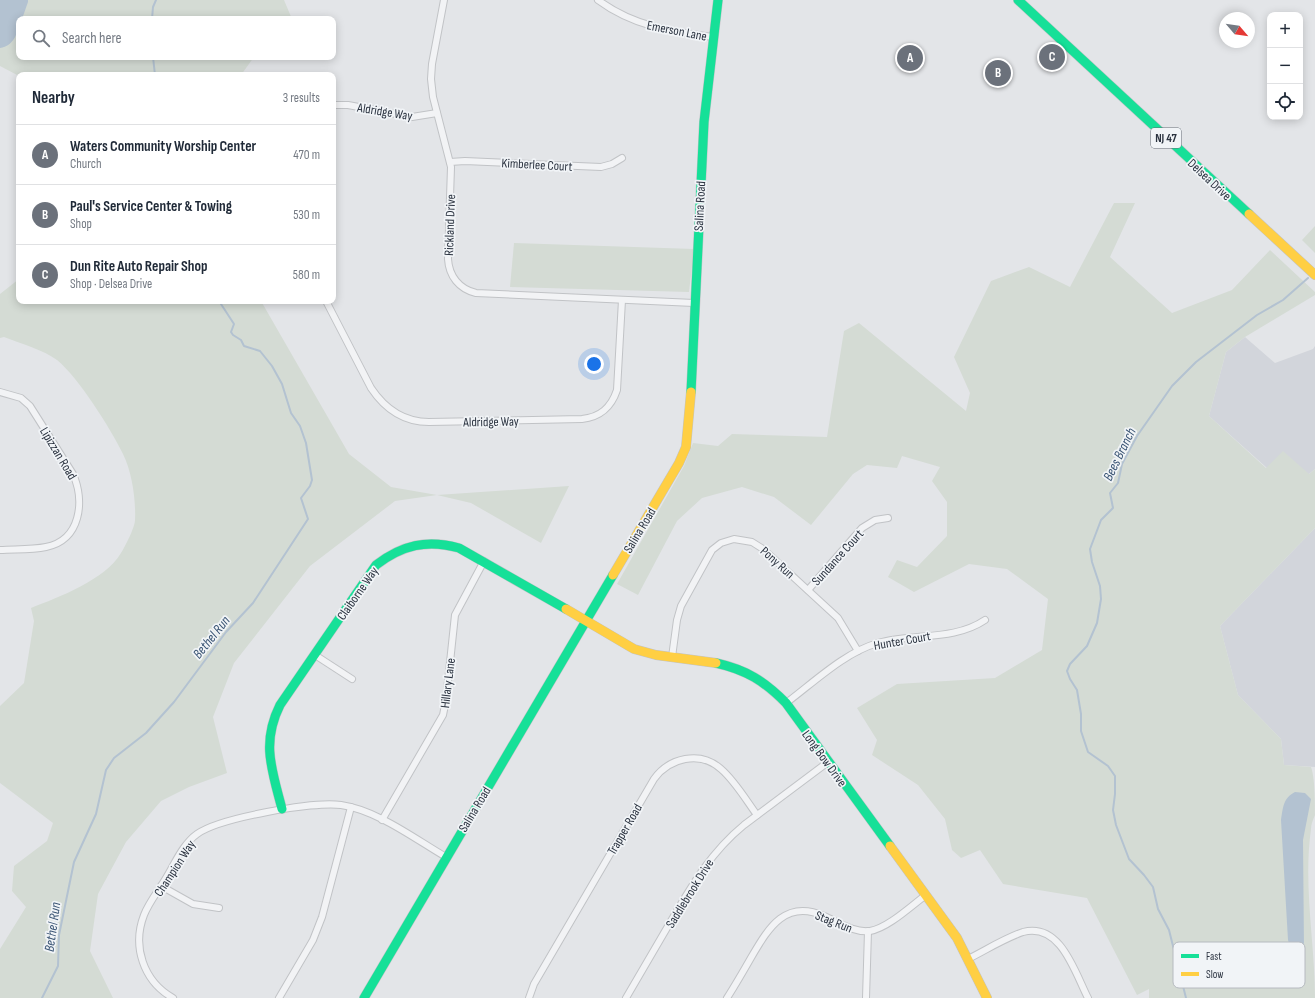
<!DOCTYPE html>
<html lang="en">
<head>
<meta charset="utf-8">
<style>
  body { margin:0; font-family:"Sofia Sans Condensed",sans-serif; background:#f6f6f7; color:#1f2937 }
  .controls { position:absolute; right:12px; top:12px; display:grid; overflow:hidden; border-radius:8px; box-shadow:0 2px 10px #0003 }
  .controls button { width:36px; height:36px; display:grid; place-items:center; padding:0; border:0; border-bottom:1px solid #e0e1e3; background:#fff; color:#1f2937; font:20px sans-serif }
  .compass { position:absolute; left:1219px; top:12px; width:36px; height:36px; border-radius:50%; background:#fff; box-shadow:0 2px 10px #0003; rotate:119deg }
  .you { position:absolute; left:594px; top:364px; width:14px; height:14px; margin:-10px; border:3px solid #fff; border-radius:50%; background:#1a73e8; box-shadow:0 0 0 6px #1a73e833 }
  .badge { display:grid; place-items:center; width:26px; height:26px; border-radius:50%; background:#6b717b; color:#fff; font-size:13px; font-weight:700 }
  .pin { position:absolute; translate:-50% -50%; border:2px solid #fff; box-shadow:0 1px 4px #0006 }
  .list { margin:0; padding:0; list-style:none }
  h2 { display:flex; justify-content:space-between; align-items:center; height:52px; margin:0; padding:0 16px; font-size:17px }
  h2 small { font-size:13px; font-weight:400; color:#747a83 }
  .list li { display:grid; grid-template-columns:26px 1fr auto; gap:12px; align-items:center; box-sizing:border-box; height:60px; padding:0 16px; border-top:1px solid #e0e1e3 }
  .list b { display:block; font-size:15px; white-space:nowrap }
  .list p { margin:0; font-size:13px; white-space:nowrap; color:#747a83 }
  .list em { font-size:13px; font-style:normal; color:#747a83 }
  .icon { flex:none; width:22px; height:22px; fill:none; stroke:currentColor; stroke-width:2; stroke-linecap:round; stroke-linejoin:round }
  .map { position:relative; flex:none; width:1315px; height:998px; overflow:hidden }
  .search { position:absolute; background:#fff; box-shadow:0 2px 10px #0003; left:16px; top:16px; width:320px; height:44px; display:flex; align-items:center; gap:10px; box-sizing:border-box; padding:0 14px; border-radius:8px; color:#747a83; font-size:15px }
  .panel { position:absolute; background:#fff; box-shadow:0 2px 10px #0003; left:16px; top:72px; width:320px; height:232px; border-radius:8px }
  .map>svg:first-child { display:block }
</style>
</head>
<body>
<div class="map">
<svg width="1315" height="998" viewBox="0 0 1315 998">
  <rect width="100%" height="100%" fill="#e3e5e8"/>
  <!-- built -->
  <g fill="#d2d5db">
    <polygon points="1245,337 1275,363 1313,349 1315,346 1315,469 1309,474 1267,468 1209,416 1226,352"/>
    <polygon points="1315,528 1315,767 1284,765 1281,739 1238,695 1220,626"/>
  </g>
  <!-- green -->
  <g fill="#d4dbd4">
    <polygon points="0,0 284,0 292,19 19,19 19,57 254,57 241,75 19,76 0,66"/>
    <path d="M1114,203H1135L1110,257L1172,313L1232,290L1270,250L1315,292V295L1245,337L1226,352L1209,416L1266,468L1283,451L1309,474L1315,469V528L1220,626L1238,695L1281,739L1284,765L1311,767C1315,778 1315,803 1315,815C1313,820 1311,824 1311,829C1303,886 1315,943 1315,998H1149V989L1137,995L1087,898L1003,884L980,850L961,858L952,850L945,819L918,785L872,755L877,740L857,708L897,684L995,678L1042,650L1048,599L1007,569L969,564L914,592L888,577L897,560L917,567L947,536V502L932,481L940,467L902,456L897,468L867,465L853,474L811,525L774,497L742,487L702,498L677,521L638,595L617,584L684,466L693,443L718,446L732,434L827,437L844,331L859,323L966,411L970,393L954,357L991,281L1029,267L1070,287Z"/>
    <polygon points="1315,226 1315,253 1302,240"/>
    <polygon points="514,243 694,249 689,292 510,287"/>
    <path d="M19,279V301H261L349,454L391,487L437,495L569,486L541,543L471,503L437,495L395,501L310,566L234,663L213,717L227,773L189,787L161,801L126,842L98,894L90,951L113,998H0V949L26,907L12,891L14,866L47,841L53,823L0,783V706L24,683L34,621L31,608C59,597 105,580 121,553C125,547 135,527 135,520C136,500 132,472 123,454C111,429 78,377 57,360C44,350 19,343 4,337L0,338V294Z"/>
  </g>
  <!-- water -->
  <g fill="#b3c2d1">
    <path d="M0,0H28V2L22,19H19C19,32 14,46 0,48Z"/>
    <path d="M1295,792L1305,793L1311,799L1303,840L1304,950L1290,946L1288,940L1281,820C1283,808 1283,798 1295,792Z"/>
  </g>
  <g fill="none" stroke-linecap="round" stroke-linejoin="round">
    <!-- stream -->
    <g stroke="#b3c2d1" stroke-width="2">
      <polyline points="152,19 153,7 156,0"/>
      <polyline points="153,57 155,75"/>
      <polyline points="42,998 58,966 59,935 74,862 96,814 106,770 114,758 146,733 174,702 226,632 253,603 308,519 301,498 310,486 312,480 306,443 300,426 291,413 282,384 272,366 260,351 244,346 241,340 233,335 231,332 234,324 219,301"/>
      <polyline points="1186,998 1169,930 1158,909 1153,887 1144,875 1129,859 1116,825 1113,810 1115,794 1115,776 1108,766 1088,752 1081,731 1081,714 1077,690 1070,679 1067,671 1070,664 1087,646 1097,623 1101,599 1100,586 1092,562 1090,549 1101,520 1113,508 1110,493 1118,483 1122,464 1137,436 1172,386 1196,362 1257,315 1283,300 1308,278"/>
    </g>
    <defs>
      <g id="street">
        <path d="M444,0L432,64L431,79L433,97L451,167L448,259C449,276 459,289 476,293L694,303"/>
        <path d="M598,0C633,26 672,32 713,37"/>
        <polyline points="333,105 348,105 412,117 437,113"/>
        <polyline points="450,162 465,161 601,167 612,164 622,158"/>
        <path d="M326,301L371,388C385,409 404,422 429,422L582,419C600,417 611,408 617,390L622,300"/>
        <path d="M0,392L21,398L30,406L73,474C85,501 81,540 46,547C31,550 15,549 0,550"/>
        <polyline points="808,590 862,528 875,520 888,518"/>
        <polyline points="315,655 352,679"/>
        <polyline points="672,657 677,620 681,606 712,550 721,543 734,539 752,542 763,549 838,618 858,651"/>
        <path d="M786,703C813,683 845,652 878,643C913,633 954,641 985,620"/>
        <polyline points="382,820 443,715 446,700 455,615 484,561"/>
        <polyline points="161,886 193,904 219,908"/>
        <path d="M968,959C986,950 1005,938 1023,932C1061,922 1075,973 1088,998"/>
        <path d="M173,998C143,981 132,946 144,915C149,902 159,890 166,878C175,863 183,844 197,834C219,818 314,801 341,805C377,810 415,839 446,857"/>
        <polyline points="279,998 313,940 322,917 351,807"/>
        <path d="M529,998L534,984L654,779C669,758 700,750 721,769C735,781 746,800 757,815"/>
        <path d="M626,998C641,972 656,947 671,921C692,885 711,852 744,825L828,762"/>
        <path d="M727,998C736,984 744,970 752,956C769,927 786,899 824,916C838,922 854,933 870,931C888,928 911,906 926,895"/>
        <polyline points="866,998 868,931"/>
      </g>
      <g id="fast">
        <polyline points="1018,0 1249,214"/>
        <polyline points="691,392 704,122 718,0"/>
        <path d="M716,663C747,670 764,681 786,703L890,846"/>
        <path d="M282,809C272,770 261,743 280,705L376,565C402,545 427,539 459,548L566,609"/>
        <polyline points="364,998 613,575"/>
      </g>
      <g id="slow">
        <polyline points="1249,214 1315,275"/>
        <polyline points="613,575 679,463 686,447 691,392"/>
        <polyline points="566,609 634,649 656,655 716,663"/>
        <polyline points="890,846 957,938 987,998"/>
      </g>
    </defs>
    <!-- street casing -->
    <use href="#street" stroke="#c1c3c6" stroke-width="8"/>
    <!-- fast casing -->
    <use href="#fast" stroke="#c1c3c6" stroke-width="10"/>
    <!-- slow casing -->
    <use href="#slow" stroke="#c1c3c6" stroke-width="10"/>
    <!-- street -->
    <use href="#street" stroke="#f2f3f5" stroke-width="6"/>
    <!-- fast -->
    <use href="#fast" stroke="#16e098" stroke-width="9"/>
    <!-- slow -->
    <use href="#slow" stroke="#ffcf43" stroke-width="9"/>
  </g>
  <g text-anchor="middle" stroke-width="3.5" stroke-linejoin="round" paint-order="stroke">
    <!-- shield labels -->
    <rect fill="#f1f4f7" stroke="#666d77" stroke-width="1" x="1151" y="128" width="30" height="20" rx="3"/>
    <g font-size="12" font-weight="bold" fill="#2b3340">
      <text x="1166" y="142">NJ 47</text>
    </g>
    <!-- street labels -->
    <g font-size="13" fill="#2b3340" stroke="#f1f4f7">
      <text transform="translate(677 30) rotate(11)" y="5">Emerson Lane</text>
      <text transform="translate(385 111) rotate(9)" y="5">Aldridge Way</text>
      <text transform="translate(537 164) rotate(3)" y="5">Kimberlee Court</text>
      <text transform="translate(1210 179) rotate(43)" y="5">Delsea Drive</text>
      <text transform="translate(699 206) rotate(-87)" y="5">Salina Road</text>
      <text transform="translate(449 225) rotate(-88)" y="5">Rickland Drive</text>
      <text transform="translate(491 421) rotate(-1)" y="5">Aldridge Way</text>
      <text transform="translate(59 453) rotate(59)" y="5">Lipizzan Road</text>
      <text transform="translate(639 530) rotate(-59)" y="5">Salina Road</text>
      <text transform="translate(837 557) rotate(-48)" y="5">Sundance Court</text>
      <text transform="translate(778 562) rotate(42)" y="5">Pony Run</text>
      <text transform="translate(357 593) rotate(-55)" y="5">Claiborne Way</text>
      <text transform="translate(902 640) rotate(-10)" y="5">Hunter Court</text>
      <text transform="translate(447 683) rotate(-83)" y="5">Hillary Lane</text>
      <text transform="translate(825 758) rotate(54)" y="5">Long Bow Drive</text>
      <text transform="translate(474 809) rotate(-59)" y="5">Salina Road</text>
      <text transform="translate(624 829) rotate(-60)" y="5">Trapper Road</text>
      <text transform="translate(174 868) rotate(-57)" y="5">Champion Way</text>
      <text transform="translate(689 893) rotate(-58)" y="5">Saddlebrook Drive</text>
      <text transform="translate(834 921) rotate(22)" y="5">Stag Run</text>
    </g>
    <!-- water labels -->
    <g font-size="14" font-style="italic" fill="#375272" stroke="#f1f4f7">
      <text transform="translate(1119 454) rotate(-64)" y="5">Bees Branch</text>
      <text transform="translate(211 637) rotate(-51)" y="5">Bethel Run</text>
      <text transform="translate(52 927) rotate(-82)" y="5">Bethel Run</text>
    </g>
  </g>
  <!-- legend -->
  <rect x="1173" y="942" width="132" height="46" rx="6" fill="#f1f4f7" stroke="#b6bac0" stroke-width="1"/>
  <rect x="1181" y="954" width="18" height="4" fill="#16e098"/>
  <rect x="1181" y="972" width="18" height="4" fill="#ffcf43"/>
  <g font-size="11" fill="#2b3340">
    <text x="1206" y="960">Fast</text>
    <text x="1206" y="978">Slow</text>
  </g>
</svg>
<div class="controls">
<button>+</button>
<button>−</button>
<button><svg class="icon" aria-label="locate" viewBox="0 0 24 24"><circle cx="12" cy="12" r="6"/><path d="M12 2v4M12 18v4M2 12h4M18 12h4"/></svg></button>
</div>
<svg class="compass" viewBox="-18 -18 36 36"><path d="M0-13l5 13h-10z" fill="#e53935"/><path d="M0 13l5-13h-10z" fill="#747a83"/></svg>
<div class="you"></div>
<div class="pin badge" style="left:910px;top:58px">A</div>
<div class="pin badge" style="left:998px;top:73px">B</div>
<div class="pin badge" style="left:1052px;top:57px">C</div>
<div class="search"><svg class="icon" aria-label="search" viewBox="0 0 24 24"><circle cx="10" cy="10" r="6"/><path d="M15 15l6 6"/></svg>Search here</div>
<section class="panel">
<h2>Nearby<small>3 results</small></h2>
<ul class="list">
<li><span class="badge">A</span><div><b>Waters Community Worship Center</b><p>Church</p></div><em>470 m</em></li>
<li><span class="badge">B</span><div><b>Paul's Service Center &amp; Towing</b><p>Shop</p></div><em>530 m</em></li>
<li><span class="badge">C</span><div><b>Dun Rite Auto Repair Shop</b><p>Shop · Delsea Drive</p></div><em>580 m</em></li>
</ul>
</section>
</div>
</body>
</html>
